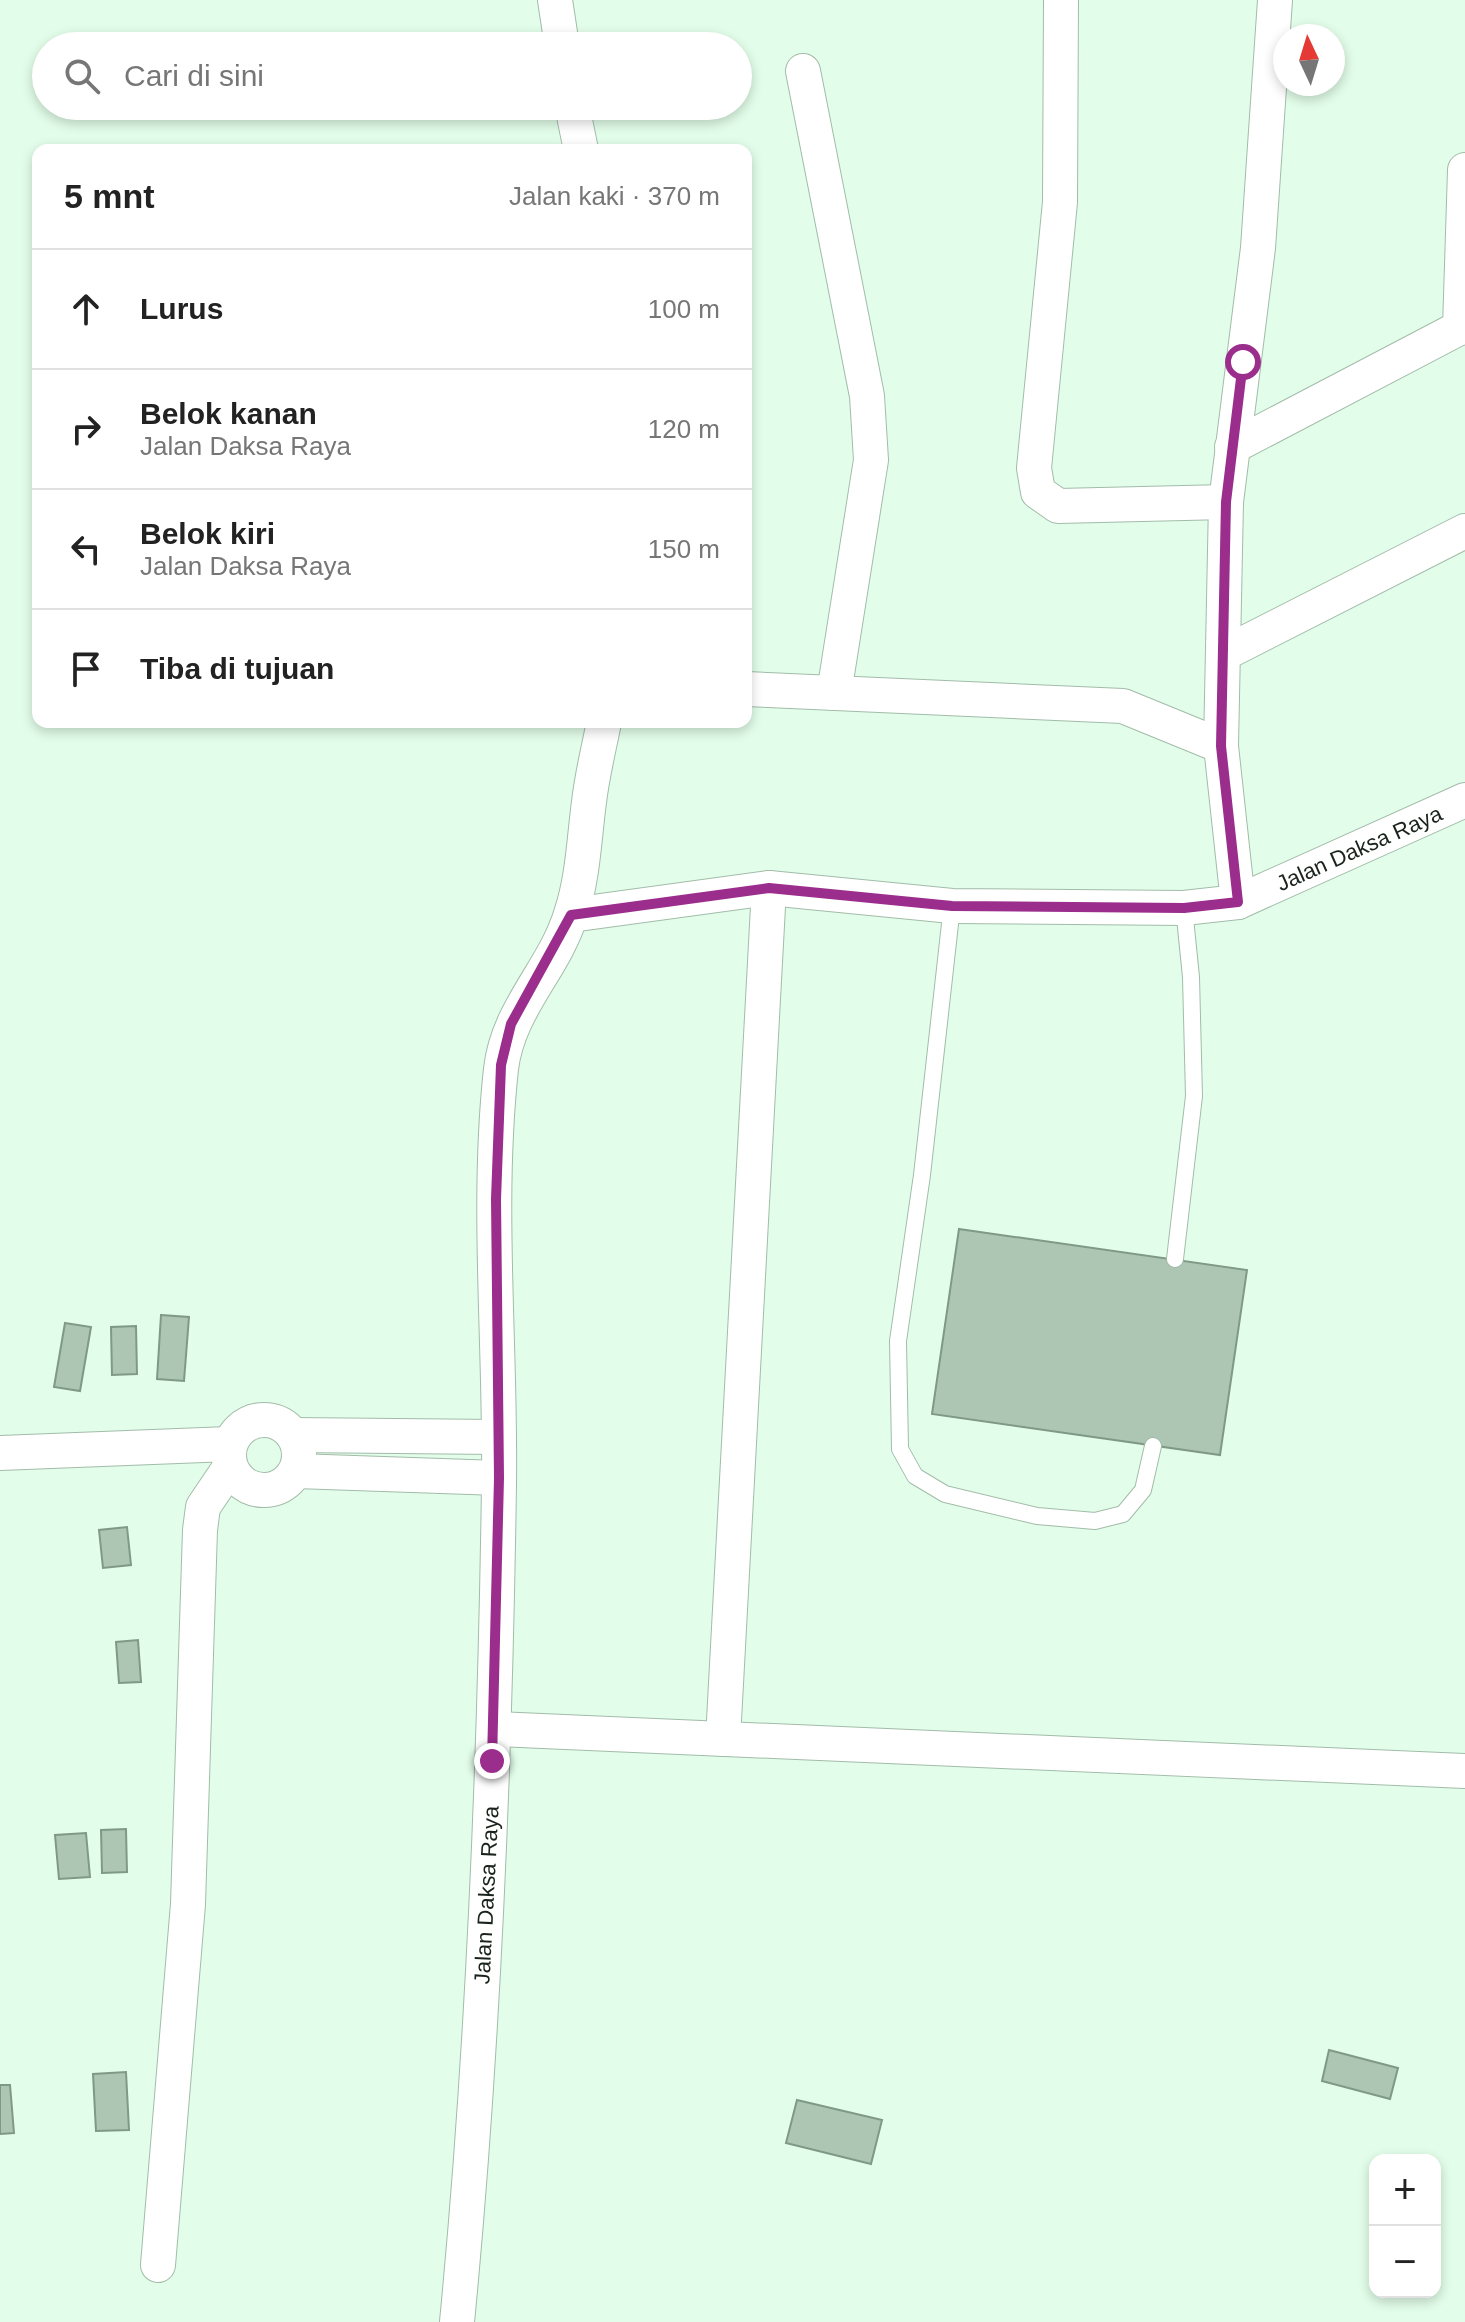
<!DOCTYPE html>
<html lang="id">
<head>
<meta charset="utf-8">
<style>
  body { margin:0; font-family:Arial,sans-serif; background:#f2f2f2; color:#222 }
  .controls { position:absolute; right:24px; bottom:24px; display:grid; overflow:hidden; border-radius:16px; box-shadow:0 4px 12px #0003 }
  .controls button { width:72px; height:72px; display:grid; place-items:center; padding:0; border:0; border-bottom:2px solid #e0e0e0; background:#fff; color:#222; font:40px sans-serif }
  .compass { position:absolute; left:1273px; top:24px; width:72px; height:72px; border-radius:50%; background:#fff; box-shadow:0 4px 12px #0003; rotate:356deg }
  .stop { position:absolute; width:24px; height:24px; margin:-18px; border:6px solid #9b2d8d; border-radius:50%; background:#fff }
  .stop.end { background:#9b2d8d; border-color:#fff; box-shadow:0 2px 8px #0008 }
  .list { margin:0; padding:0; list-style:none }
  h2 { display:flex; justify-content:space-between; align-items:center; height:104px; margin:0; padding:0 32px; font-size:34px }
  h2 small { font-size:26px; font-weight:400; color:#767676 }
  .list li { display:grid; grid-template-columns:52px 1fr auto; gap:24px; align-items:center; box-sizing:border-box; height:120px; padding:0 32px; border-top:2px solid #e0e0e0 }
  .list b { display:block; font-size:30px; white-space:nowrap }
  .list p { margin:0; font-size:26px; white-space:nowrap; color:#767676 }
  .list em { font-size:26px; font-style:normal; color:#767676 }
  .icon { flex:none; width:44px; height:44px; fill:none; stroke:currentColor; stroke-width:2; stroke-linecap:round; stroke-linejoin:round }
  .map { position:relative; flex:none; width:1465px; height:2322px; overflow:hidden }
  .search { position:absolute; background:#fff; box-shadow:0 4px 12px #0003; left:32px; top:32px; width:720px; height:88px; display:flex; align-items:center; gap:20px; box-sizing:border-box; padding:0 28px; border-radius:44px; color:#767676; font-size:30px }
  .panel { position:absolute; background:#fff; box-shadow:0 4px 12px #0003; left:32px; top:144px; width:720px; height:584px; border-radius:16px }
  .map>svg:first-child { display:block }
</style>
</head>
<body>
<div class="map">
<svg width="1465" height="2322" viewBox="0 0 1465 2322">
  <rect width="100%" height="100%" fill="#e2fde9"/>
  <!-- building -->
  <g fill="#acc6b3" stroke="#7f9986" stroke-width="2">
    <polygon points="959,1229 1247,1270 1220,1455 932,1414"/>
    <polygon points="161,1315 189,1317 184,1381 157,1379"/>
    <polygon points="65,1323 91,1327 80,1391 54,1387"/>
    <polygon points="136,1326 137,1374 112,1375 111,1327"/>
    <polygon points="127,1527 131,1565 103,1568 99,1530"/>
    <polygon points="138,1640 141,1682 119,1683 116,1642"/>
    <polygon points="126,1829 127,1872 102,1873 101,1830"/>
    <polygon points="86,1833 90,1877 59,1879 55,1835"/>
    <polygon points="1329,2050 1398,2068 1390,2099 1322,2081"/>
    <polygon points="126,2072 129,2130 96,2131 93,2074"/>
    <polygon points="0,2085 10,2085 14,2133 0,2134"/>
    <polygon points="797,2100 882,2120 871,2164 786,2143"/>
  </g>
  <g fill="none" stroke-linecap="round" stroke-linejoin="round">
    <defs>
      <g id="lane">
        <polyline points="952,906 922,1175 898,1341 900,1449 915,1476 945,1494 1037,1516 1095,1521 1123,1514 1143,1490 1153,1446"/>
        <polyline points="1175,1259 1194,1096 1191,977 1184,908"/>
      </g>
      <g id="street">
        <polyline points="555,0 562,46"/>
        <polyline points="1061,0 1060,202 1034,468 1038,492 1058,506 1226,502"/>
        <polyline points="803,71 867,396 871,460 834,693"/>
        <polyline points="572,106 581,150"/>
        <polyline points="1460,328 1465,170"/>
        <polyline points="1232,447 1465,325"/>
        <polyline points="1225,653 1465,531"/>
        <polyline points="746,689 1123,706 1221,746"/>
        <polyline points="1238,902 1221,746 1226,502 1258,248 1275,0"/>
        <polyline points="571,915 769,888 952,906 1184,908 1238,902 1465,800"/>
        <circle cx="264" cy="1455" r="35"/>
        <polyline points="293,1435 498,1437"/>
        <polyline points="0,1453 229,1444"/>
        <polyline points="296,1471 499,1478"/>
        <polyline points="494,1729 1465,1771"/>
        <polyline points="723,1739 769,888"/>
        <polyline points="158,2265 188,1904 200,1530 203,1507 230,1467"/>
        <path d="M457,2322C484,2044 495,1763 499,1484C501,1346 486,1206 501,1069C508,1008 554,970 571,914C583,878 584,840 589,802C592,775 599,748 604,722"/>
      </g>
    </defs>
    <!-- lane casing -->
    <use href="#lane" stroke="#a2bca9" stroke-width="18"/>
    <!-- street casing -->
    <use href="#street" stroke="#a2bca9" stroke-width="36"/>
    <!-- lane -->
    <use href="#lane" stroke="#fff" stroke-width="16"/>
    <!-- street -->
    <use href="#street" stroke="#fff" stroke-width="34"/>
  </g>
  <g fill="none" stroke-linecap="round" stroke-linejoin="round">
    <!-- route -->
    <polyline stroke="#9b2d8d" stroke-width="10" points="492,1761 499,1478 496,1199 501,1065 511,1024 571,915 769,888 952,906 1184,908 1238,902 1221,746 1226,502 1243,362"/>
  </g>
  <g text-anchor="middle" stroke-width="6" stroke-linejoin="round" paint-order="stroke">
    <!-- street labels -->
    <g font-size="22" fill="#19231c" stroke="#fff">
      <text transform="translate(1359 848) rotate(-24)" y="8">Jalan Daksa Raya</text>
      <text transform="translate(486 1895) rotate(-87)" y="8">Jalan Daksa Raya</text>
    </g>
  </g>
</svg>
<div class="controls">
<button>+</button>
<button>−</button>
</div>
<svg class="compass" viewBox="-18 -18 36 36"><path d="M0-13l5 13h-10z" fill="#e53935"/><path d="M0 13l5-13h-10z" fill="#767676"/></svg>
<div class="stop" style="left:1243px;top:362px"></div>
<div class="stop end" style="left:492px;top:1761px"></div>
<div class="search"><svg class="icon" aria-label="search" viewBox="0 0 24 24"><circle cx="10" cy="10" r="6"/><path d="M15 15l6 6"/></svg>Cari di sini</div>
<section class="panel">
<h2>5 mnt<small>Jalan kaki · 370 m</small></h2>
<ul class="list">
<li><svg class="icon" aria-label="ahead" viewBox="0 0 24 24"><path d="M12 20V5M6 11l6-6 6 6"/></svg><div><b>Lurus</b></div><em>100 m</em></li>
<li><svg class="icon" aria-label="right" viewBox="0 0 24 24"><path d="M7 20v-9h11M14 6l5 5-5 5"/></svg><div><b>Belok kanan</b><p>Jalan Daksa Raya</p></div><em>120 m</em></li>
<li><svg class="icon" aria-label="left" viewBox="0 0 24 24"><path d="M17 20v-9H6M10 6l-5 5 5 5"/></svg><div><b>Belok kiri</b><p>Jalan Daksa Raya</p></div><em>150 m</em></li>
<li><svg class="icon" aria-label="arrive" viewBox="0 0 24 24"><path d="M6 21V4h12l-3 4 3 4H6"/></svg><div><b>Tiba di tujuan</b></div></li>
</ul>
</section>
</div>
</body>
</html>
